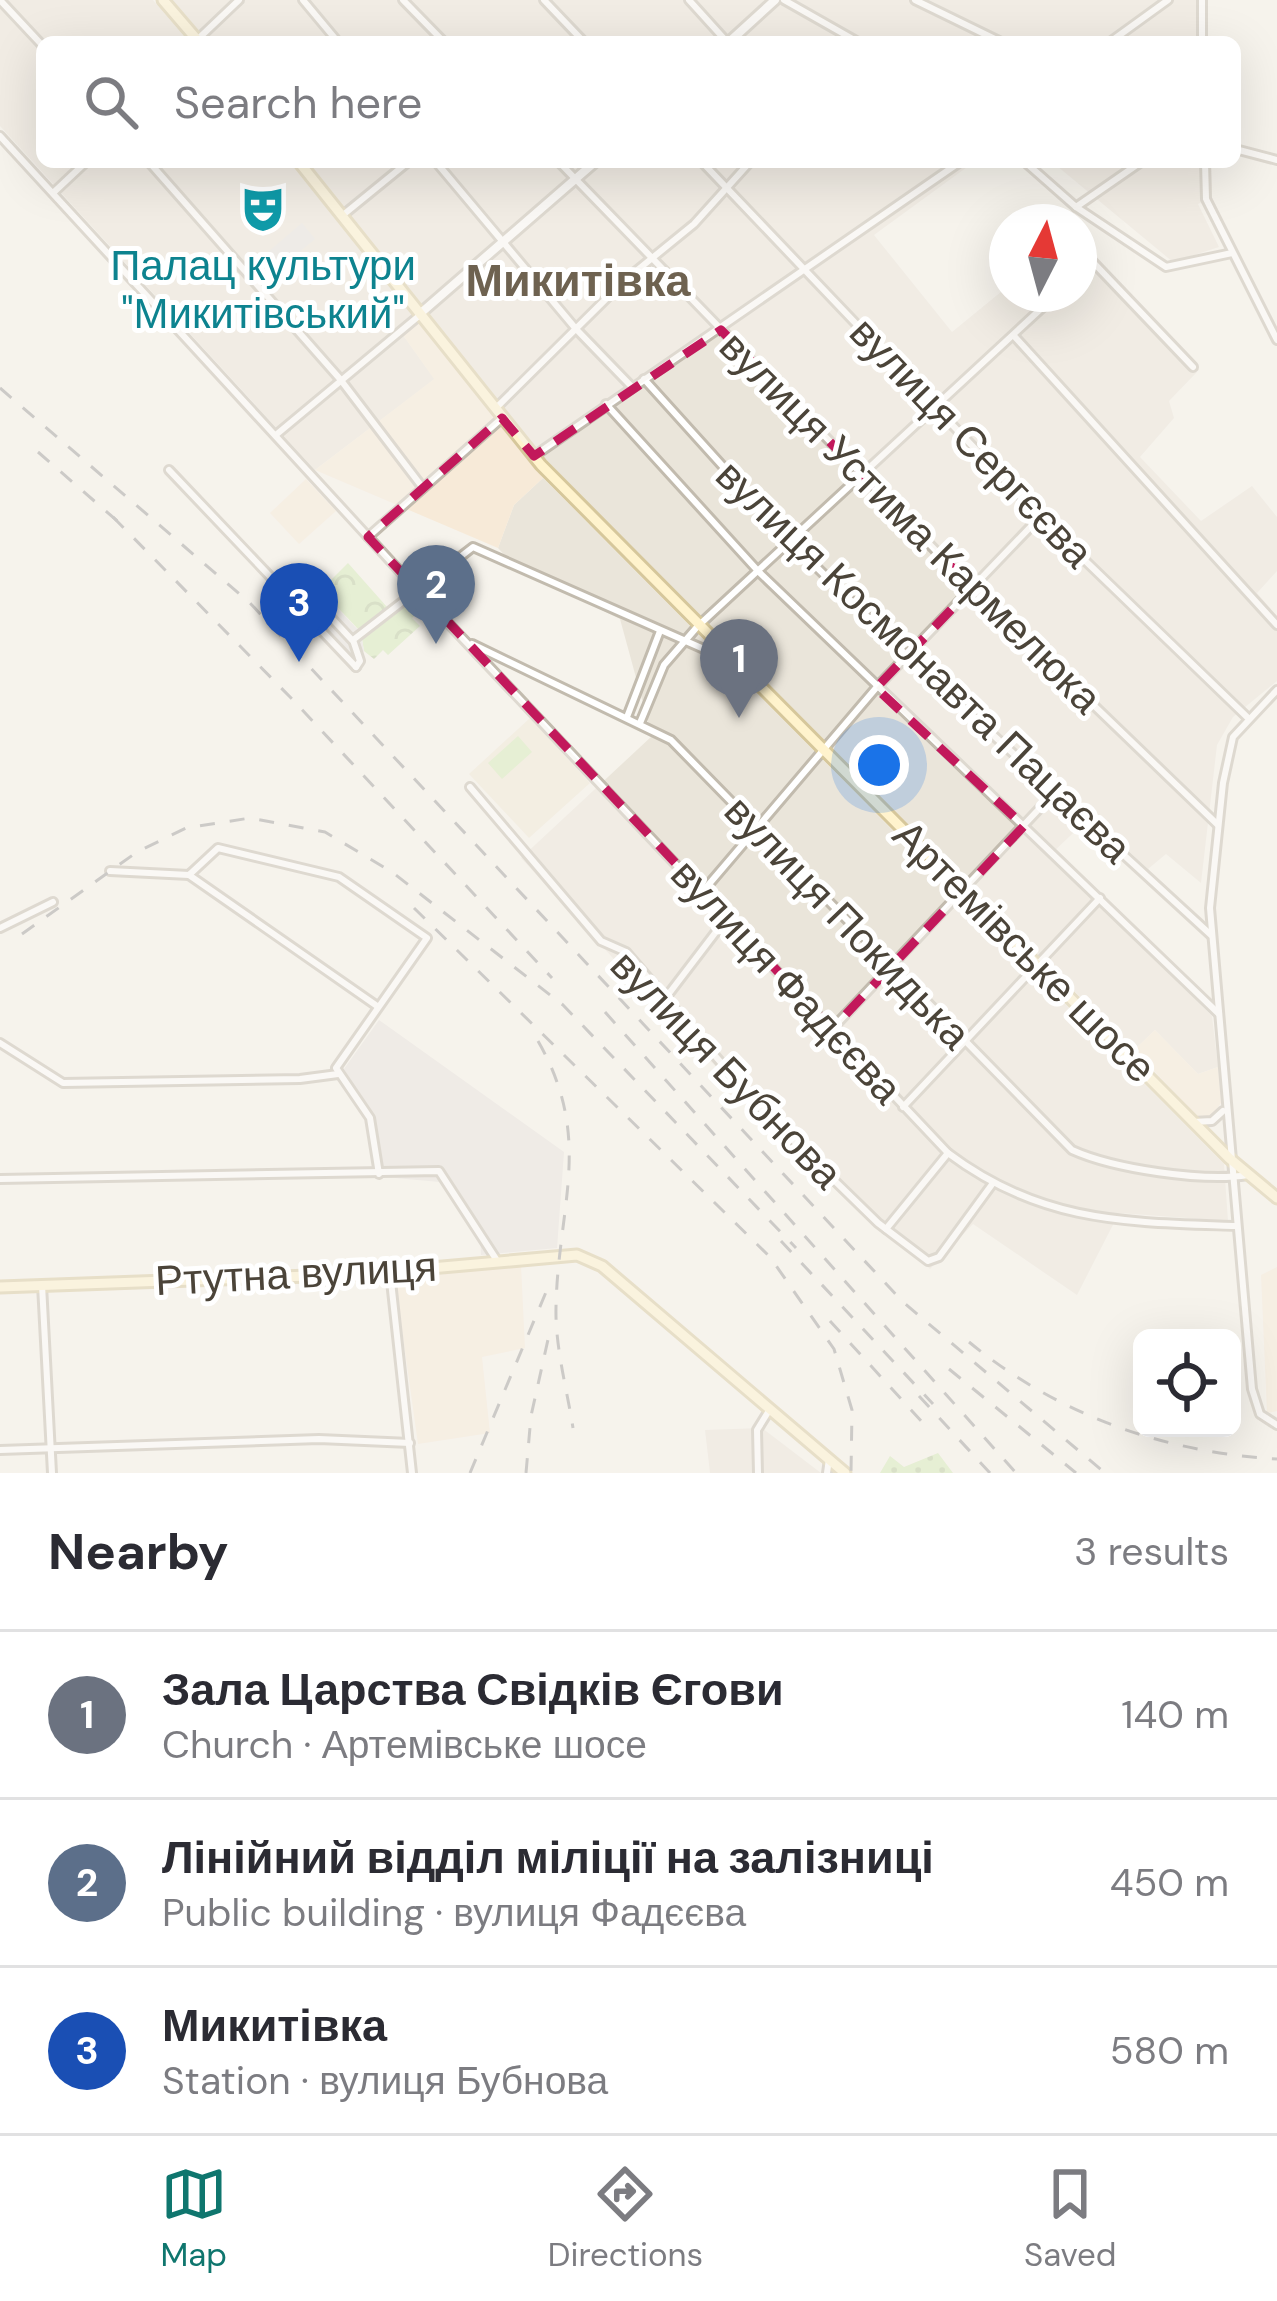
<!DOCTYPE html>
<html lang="en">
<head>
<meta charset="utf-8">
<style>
  body { margin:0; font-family:"DM Sans",sans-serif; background:#f2f2f3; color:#2b2b33 }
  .controls { position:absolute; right:36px; bottom:36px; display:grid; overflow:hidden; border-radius:18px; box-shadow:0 12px 48px #0002 }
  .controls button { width:108px; height:108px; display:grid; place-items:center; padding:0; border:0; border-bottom:3px solid #e1e1e2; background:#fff; color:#2b2b33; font:60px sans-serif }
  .compass { position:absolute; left:989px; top:204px; width:108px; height:108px; border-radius:50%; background:#fff; box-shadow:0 12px 48px #0002; rotate:6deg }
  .you { position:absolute; left:879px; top:765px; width:42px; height:42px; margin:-30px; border:9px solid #fff; border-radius:50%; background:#1a73e8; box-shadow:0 0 0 18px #1a73e833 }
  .badge { display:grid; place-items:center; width:78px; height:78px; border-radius:50%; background:#0f766e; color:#fff; font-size:39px; font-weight:700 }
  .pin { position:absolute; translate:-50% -99px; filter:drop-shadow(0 3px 6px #0008) }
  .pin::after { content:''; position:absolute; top:63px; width:42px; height:36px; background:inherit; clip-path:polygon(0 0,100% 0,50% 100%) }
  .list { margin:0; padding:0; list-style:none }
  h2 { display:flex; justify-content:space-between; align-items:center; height:156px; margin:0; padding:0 48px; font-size:51px }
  h2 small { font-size:39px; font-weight:400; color:#7c7c81 }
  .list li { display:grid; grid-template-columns:78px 1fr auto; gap:36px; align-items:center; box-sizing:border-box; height:168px; padding:0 48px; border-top:3px solid #e1e1e2 }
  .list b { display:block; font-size:45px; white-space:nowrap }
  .list p { margin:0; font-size:39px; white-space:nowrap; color:#7c7c81 }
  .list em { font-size:39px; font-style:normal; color:#7c7c81 }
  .icon { flex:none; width:66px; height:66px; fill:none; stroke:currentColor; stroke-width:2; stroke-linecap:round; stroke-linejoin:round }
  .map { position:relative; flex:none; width:1277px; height:1473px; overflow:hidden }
  .search { position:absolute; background:#fff; box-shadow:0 12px 48px #0002; left:36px; right:36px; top:36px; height:132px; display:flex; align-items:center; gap:30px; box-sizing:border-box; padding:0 42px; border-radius:18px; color:#7c7c81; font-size:45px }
  .sheet { height:660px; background:#fff }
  nav { display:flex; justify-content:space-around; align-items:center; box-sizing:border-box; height:168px; border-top:3px solid #e1e1e2; background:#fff; font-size:33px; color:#7c7c81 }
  nav a { display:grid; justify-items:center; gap:6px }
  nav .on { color:#0f766e }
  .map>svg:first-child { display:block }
</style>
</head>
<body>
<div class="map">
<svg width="1277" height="1473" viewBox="0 0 1277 1473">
  <defs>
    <pattern id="park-crowns" width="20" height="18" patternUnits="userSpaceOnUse" patternTransform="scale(3)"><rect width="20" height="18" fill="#d2eab5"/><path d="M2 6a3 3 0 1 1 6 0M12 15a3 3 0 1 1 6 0" fill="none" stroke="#b6ca9c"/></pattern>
    <pattern id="garden-dots" width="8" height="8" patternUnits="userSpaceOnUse" patternTransform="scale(3)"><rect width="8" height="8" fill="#d2eab5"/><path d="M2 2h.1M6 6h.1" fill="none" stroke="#b6ca9c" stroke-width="1.8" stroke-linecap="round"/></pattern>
  </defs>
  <rect width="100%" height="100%" fill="#f6f3ec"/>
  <!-- residential -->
  <g fill="#eae5da">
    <polygon points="0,0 153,0 189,42 42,42 42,162 289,162 416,317 400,331 435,379 315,470 0,126"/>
    <polygon points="172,0 1205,0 1206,42 209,42"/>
    <polygon points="308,162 974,162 874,235 952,332 1007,287 1007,294 1079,294 1079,248 1197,372 1169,401 1174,418 1140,457 1201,521 1252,486 1277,517 1277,571 1257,593 1277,616 1277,681 1233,717 1217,745 1201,883 1166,854 1148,869 1091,816 1049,856 1212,1016 1218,1067 1198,1074 1155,1030 1134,1050 702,622 539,452"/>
    <polygon points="1060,162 1211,162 1212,196 1198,204 1219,247 1173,262 1057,166"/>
    <polygon points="543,478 1224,1164 1228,1221 1119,1213 1077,1295 973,1224 930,1269 691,1043 521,858 652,736 620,619 517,568 498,548 514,505"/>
    <polygon points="762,1428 821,1473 710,1473 705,1430"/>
  </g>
  <!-- commercial -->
  <g fill="#f7ead8">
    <polygon points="416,317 543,478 514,505 498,548 315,470 434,379 400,331"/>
    <polygon points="306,479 336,511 299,544 270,513"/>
    <polygon points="1155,1030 1198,1074 1218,1067 1221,1103 1212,1116 1198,1117 1134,1050"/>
    <polygon points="521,1265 525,1348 482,1357 490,1433 418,1444 395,1280"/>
    <polygon points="1277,1267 1277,1411 1267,1413 1261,1275"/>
  </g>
  <!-- industrial -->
  <polygon fill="#e6e2dd" points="379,1020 564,1152 557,1248 481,1255 480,1228 440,1182 384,1177 376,1122 344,1069"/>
  <!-- education -->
  <polygon fill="#efe8d6" points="530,718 590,783 529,838 469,774"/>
  <!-- grass -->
  <polygon fill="#d2eab5" points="518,736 532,752 502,779 488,763"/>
  <!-- park -->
  <g fill="url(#park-crowns)">
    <polygon points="348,563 387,607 359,630 321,590"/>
    <polygon points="416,589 428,603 412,618 420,626 388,655 383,650 374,659 364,651 361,633"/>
  </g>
  <!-- garden -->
  <polygon fill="url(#garden-dots)" points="938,1453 953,1473 880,1473 890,1456 904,1467"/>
  <!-- parking -->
  <g fill="#e5e3e0">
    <polygon points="302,223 315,239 280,268 267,253"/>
    <polygon points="312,581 361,633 364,651 352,662 292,598"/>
  </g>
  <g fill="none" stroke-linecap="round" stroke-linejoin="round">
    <defs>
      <g id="minor">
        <polyline points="0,0 42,45"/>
        <polyline points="303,0 338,42"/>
        <polyline points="403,0 444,42"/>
        <polyline points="544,0 584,42"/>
        <polyline points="689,0 727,42"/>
        <polyline points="784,0 858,42"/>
        <polyline points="915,0 1001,42"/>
        <polyline points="1202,0 1202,42"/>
        <polyline points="198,39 239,0"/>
        <polyline points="1110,42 1168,0"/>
        <path d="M0,136L416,589L948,1153C1041,1223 1125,1222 1236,1226"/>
        <polyline points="1235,149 1277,160"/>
        <polyline points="149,162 340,379 423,488"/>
        <polyline points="436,162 576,329 632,387"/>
        <polyline points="559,162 972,588 1218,825"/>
        <polyline points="702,162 1040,517 1247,717"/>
        <polyline points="1025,162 1076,207 1166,267 1232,253"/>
        <polyline points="1205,162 1206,199 1277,340"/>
        <polyline points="53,193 86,162"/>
        <polyline points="1076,207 1141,162"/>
        <polyline points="343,215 408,162"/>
        <polyline points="1079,271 1091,260 1193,367"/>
        <polyline points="1015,337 1277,625"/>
        <polyline points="644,379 791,542 907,656 1211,935"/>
        <polyline points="606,404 758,571 1219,1014"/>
        <polyline points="495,409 624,281 694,224 750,162"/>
        <polyline points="277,434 420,315"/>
        <polyline points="534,456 960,162"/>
        <polyline points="169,470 356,667"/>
        <polyline points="368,537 502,418"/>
        <polyline points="310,595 352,640"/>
        <path d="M472,644L671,740L1072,1150C1114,1169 1203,1182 1248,1175"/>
        <polyline points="356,667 360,661 353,640 473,547 731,661"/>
        <polyline points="1277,690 1233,737 1223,783 1210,908 1252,1389 1260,1414 1277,1425"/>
        <polyline points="627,717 660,631"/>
        <polyline points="640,723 664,665 697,627 1057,294"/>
        <polyline points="470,787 601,941 626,952 759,1107 878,1223 928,1261 939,1257 993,1183"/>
        <polyline points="110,871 189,875 218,848 339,877 427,938 336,1068 370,1118 379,1174"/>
        <polyline points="189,875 377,1006"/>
        <polyline points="704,890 876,688 1040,517"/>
        <polyline points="0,928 53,902"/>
        <polyline points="672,1016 661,1004 728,916"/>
        <polyline points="832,1029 1054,793"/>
        <polyline points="0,1043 63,1083 300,1079 338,1074"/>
        <polyline points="903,1107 1100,898"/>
        <polyline points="1193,1122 1212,1121 1223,1111"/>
        <polyline points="0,1179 439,1171 496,1259"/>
        <polyline points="886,1229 948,1153"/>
        <polyline points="390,1272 412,1473"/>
        <polyline points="42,1285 52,1473"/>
        <polyline points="0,1450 319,1439 410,1443"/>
        <polyline points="758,1473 757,1430 770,1409"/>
        <polyline points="827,1473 829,1459"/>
      </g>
      <g id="tertiary">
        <polyline points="729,42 775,0"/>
        <polyline points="422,312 595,162"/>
      </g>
      <g id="secondary">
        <polyline points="163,0 199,42"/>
        <polyline points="299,162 541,465 1229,1158 1277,1198"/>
        <polyline points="0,1287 363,1274 577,1255 602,1266 845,1473"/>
      </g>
    </defs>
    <!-- minor casing -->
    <use href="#minor" stroke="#c2bbae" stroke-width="12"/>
    <!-- tertiary casing -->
    <use href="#tertiary" stroke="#c2bbae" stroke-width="14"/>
    <!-- secondary casing -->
    <use href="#secondary" stroke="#d6c79b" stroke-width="15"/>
    <!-- minor -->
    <use href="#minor" stroke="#fff" stroke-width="6"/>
    <!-- tertiary -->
    <use href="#tertiary" stroke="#fff" stroke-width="8"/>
    <!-- secondary -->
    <use href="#secondary" stroke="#fff3cd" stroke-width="9"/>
    <!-- rail -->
    <g stroke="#9a9a9a" stroke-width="3" stroke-dasharray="15 15" stroke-linecap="butt">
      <polyline points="0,388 250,603 903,1302 1105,1473"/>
      <polyline points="38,452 123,526"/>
      <polyline points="113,517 294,701 552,978"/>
      <polyline points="414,908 770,1257 834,1349 852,1410 851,1473"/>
      <polyline points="22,934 137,852 186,828 250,818 325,832 392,872 563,1005 796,1248"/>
      <polyline points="605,1012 1016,1473"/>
      <path d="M538,1041C594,1139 558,1205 556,1307C555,1347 567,1389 573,1428"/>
      <polyline points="781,1241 933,1404"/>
      <polyline points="830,1321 923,1423"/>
      <path d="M969,1342C1058,1415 1162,1452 1277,1459"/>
      <polyline points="949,1369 1076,1473"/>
      <polyline points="919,1396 990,1473"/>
      <polyline points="470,1473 549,1285"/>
      <polyline points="526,1473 531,1416 551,1326"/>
    </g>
  </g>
  <!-- marked area -->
  <path d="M0 0H1277V1473H0ZM721,330L972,588L876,688L1024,826L832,1029L368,537L502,418L534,456Z" fill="#f6f3ec" fill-opacity=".55" fill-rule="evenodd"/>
  <path fill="none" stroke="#c2185b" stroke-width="9" stroke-dasharray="24 15" stroke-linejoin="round" d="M721,330L972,588L876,688L1024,826L832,1029L368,537L502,418L534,456Z"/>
  <!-- icons -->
  <defs>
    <symbol id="theatre-bare" viewBox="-9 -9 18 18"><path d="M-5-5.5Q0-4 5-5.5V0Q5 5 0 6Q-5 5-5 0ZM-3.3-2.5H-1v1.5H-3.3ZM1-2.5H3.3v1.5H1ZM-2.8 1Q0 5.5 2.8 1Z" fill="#0f9aa8" stroke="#fff" stroke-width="2.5" paint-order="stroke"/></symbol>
  </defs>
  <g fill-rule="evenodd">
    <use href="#theatre-bare" x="230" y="176" width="66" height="66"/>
  </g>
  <g text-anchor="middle" stroke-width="10" stroke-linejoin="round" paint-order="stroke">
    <!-- culture labels -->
    <g font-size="42" fill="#0d838f" stroke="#fff">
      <text x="263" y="280">Палац культури<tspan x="263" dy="48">"Микитівський"</tspan></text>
    </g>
    <!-- street labels -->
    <g font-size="42" fill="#4b4439" stroke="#fff">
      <text transform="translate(972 442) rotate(46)" y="15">вулиця Сергєєва</text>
      <text transform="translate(911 522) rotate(45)" y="15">вулиця Устима Кармелюка</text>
      <text transform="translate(924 661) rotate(44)" y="15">вулиця Космонавта Пацаєва</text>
      <text transform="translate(848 922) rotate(46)" y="15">вулиця Покидька</text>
      <text transform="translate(1025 951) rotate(45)" y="15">Артемівське шосе</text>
      <text transform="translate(787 981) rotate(47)" y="15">вулиця Фадєєва</text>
      <text transform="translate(727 1069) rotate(46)" y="15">вулиця Бубнова</text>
      <text transform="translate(296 1273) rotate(-3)" y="15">Ртутна вулиця</text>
    </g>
    <!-- neighbourhood labels -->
    <g font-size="45" font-weight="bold" fill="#6e6250" stroke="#fff">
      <text x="578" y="296">Микитівка</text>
    </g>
  </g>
</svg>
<div class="controls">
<button><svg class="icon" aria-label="locate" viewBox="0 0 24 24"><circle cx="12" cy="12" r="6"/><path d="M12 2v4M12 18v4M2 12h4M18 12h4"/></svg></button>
</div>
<svg class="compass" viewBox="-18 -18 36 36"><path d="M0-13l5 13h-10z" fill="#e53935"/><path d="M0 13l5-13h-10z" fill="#7c7c81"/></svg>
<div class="you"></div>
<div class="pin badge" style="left:739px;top:718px;background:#6b7280">1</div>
<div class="pin badge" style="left:436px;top:644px;background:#5c6f8a">2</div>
<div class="pin badge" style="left:299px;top:662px;background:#1a4fb4">3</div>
<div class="search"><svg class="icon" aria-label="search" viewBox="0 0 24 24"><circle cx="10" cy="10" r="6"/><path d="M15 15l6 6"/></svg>Search here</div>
</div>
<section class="sheet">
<h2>Nearby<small>3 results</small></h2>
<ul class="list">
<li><span class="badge" style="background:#6b7280">1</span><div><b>Зала Царства Свідків Єгови</b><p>Church · Артемівське шосе</p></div><em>140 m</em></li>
<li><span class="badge" style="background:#5c6f8a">2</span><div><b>Лінійний відділ міліції на залізниці</b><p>Public building · вулиця Фадєєва</p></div><em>450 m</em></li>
<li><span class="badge" style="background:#1a4fb4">3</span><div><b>Микитівка</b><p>Station · вулиця Бубнова</p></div><em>580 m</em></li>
</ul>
</section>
<nav>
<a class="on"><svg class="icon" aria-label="map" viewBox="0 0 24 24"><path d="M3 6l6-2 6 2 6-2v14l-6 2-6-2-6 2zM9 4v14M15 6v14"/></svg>Map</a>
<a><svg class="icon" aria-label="directions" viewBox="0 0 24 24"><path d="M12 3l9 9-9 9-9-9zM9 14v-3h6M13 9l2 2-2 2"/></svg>Directions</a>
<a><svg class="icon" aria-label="saved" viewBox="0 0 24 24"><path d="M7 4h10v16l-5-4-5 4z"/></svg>Saved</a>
</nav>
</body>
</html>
